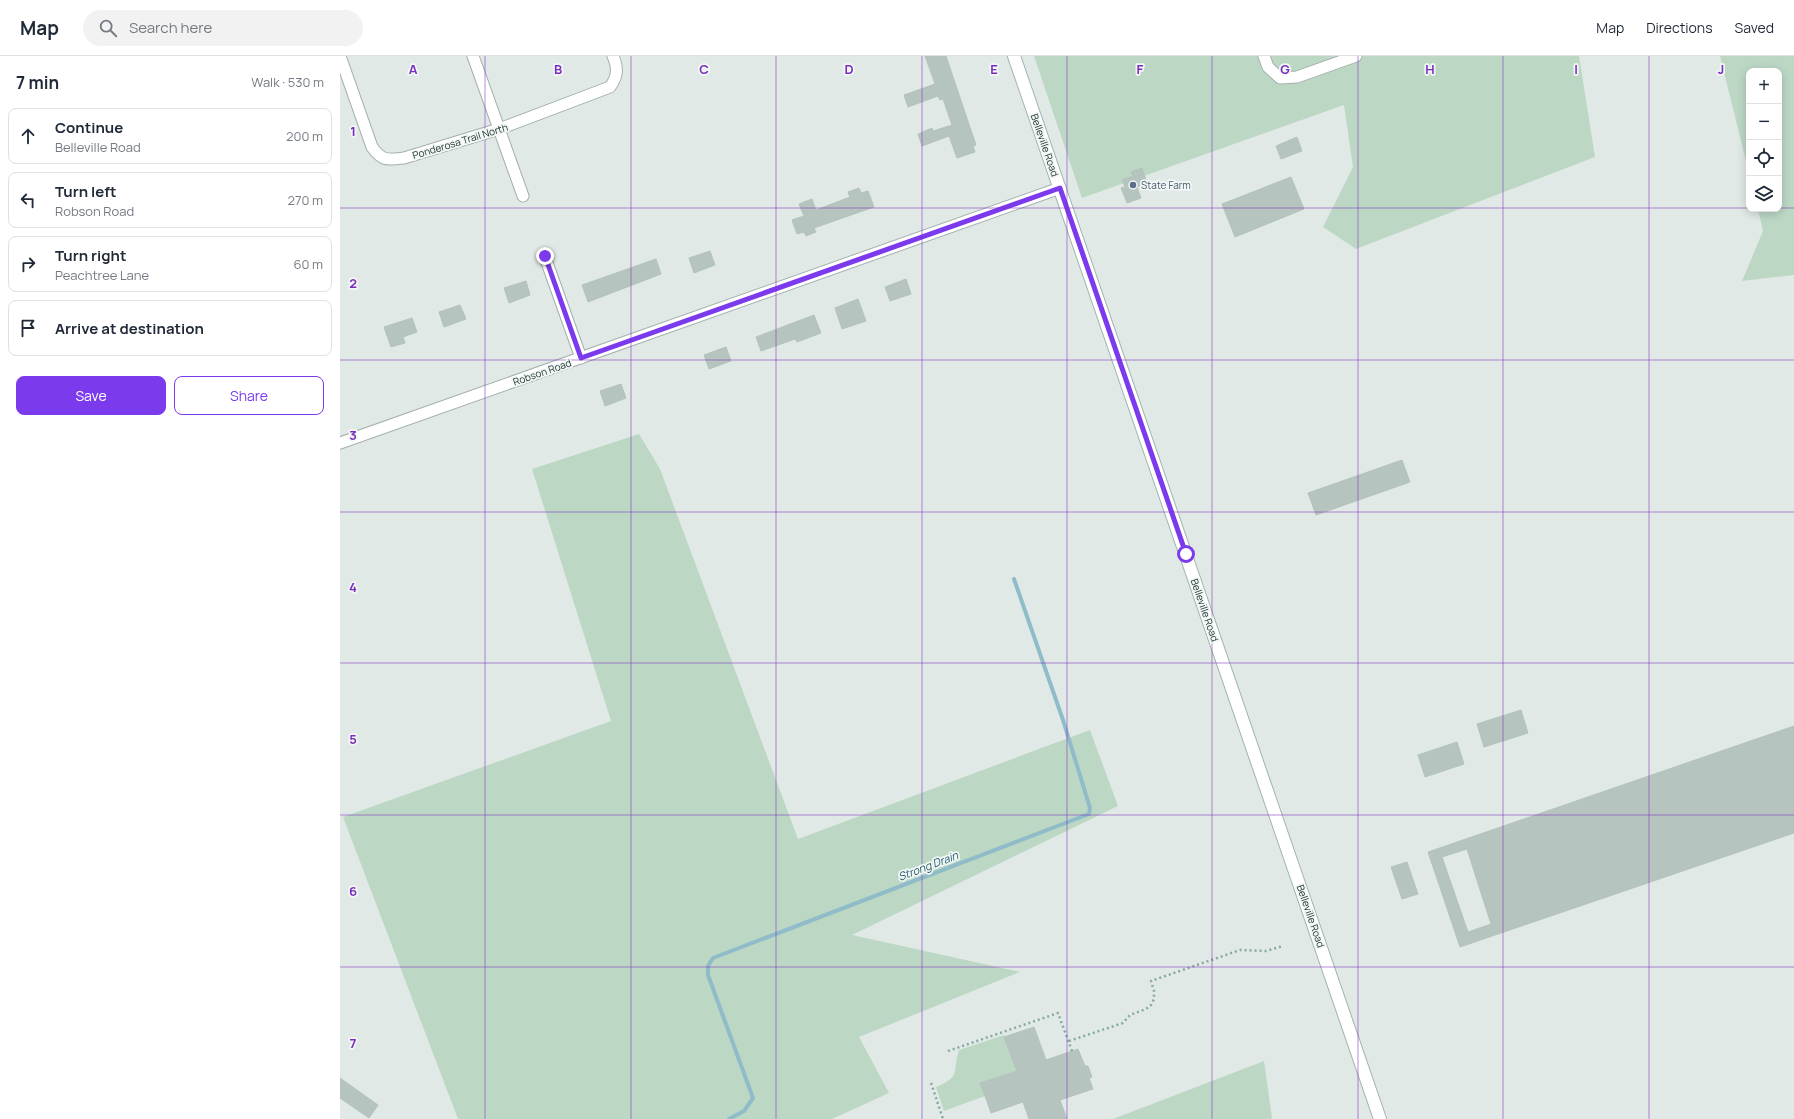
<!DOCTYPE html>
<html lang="en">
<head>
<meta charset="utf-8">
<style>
  body { margin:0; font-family:Manrope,sans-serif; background:#f2f2f3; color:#1f2937 }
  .controls { position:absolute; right:12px; top:12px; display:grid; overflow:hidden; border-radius:8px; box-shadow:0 2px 10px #0003 }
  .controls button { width:36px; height:36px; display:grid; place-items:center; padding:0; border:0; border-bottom:1px solid #e0e1e3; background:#fff; color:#1f2937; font:20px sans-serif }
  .stop { position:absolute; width:12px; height:12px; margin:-9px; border:3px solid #7c3aed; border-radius:50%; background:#fff }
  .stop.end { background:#7c3aed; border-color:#fff; box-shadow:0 1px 4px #0008 }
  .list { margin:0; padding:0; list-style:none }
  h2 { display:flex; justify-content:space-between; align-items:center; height:52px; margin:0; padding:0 16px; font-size:17px }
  h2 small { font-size:13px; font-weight:400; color:#747a83 }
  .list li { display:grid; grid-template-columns:26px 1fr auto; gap:12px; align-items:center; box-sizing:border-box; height:56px; margin:0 8px 8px; padding:0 8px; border:1px solid #e0e1e3; border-radius:8px }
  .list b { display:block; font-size:15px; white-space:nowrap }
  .list p { margin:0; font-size:13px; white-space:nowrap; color:#747a83 }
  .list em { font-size:13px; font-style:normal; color:#747a83 }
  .actions { display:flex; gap:8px; padding:12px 16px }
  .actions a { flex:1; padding:9px 0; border:1px solid #7c3aed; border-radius:8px; text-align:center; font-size:14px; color:#7c3aed }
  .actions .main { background:#7c3aed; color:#fff }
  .icon { flex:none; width:22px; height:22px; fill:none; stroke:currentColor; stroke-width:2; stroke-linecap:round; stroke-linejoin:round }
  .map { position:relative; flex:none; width:1454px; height:1063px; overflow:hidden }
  header { display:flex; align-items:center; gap:24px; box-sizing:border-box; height:56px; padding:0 20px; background:#fff; border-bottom:1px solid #e0e1e3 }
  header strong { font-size:19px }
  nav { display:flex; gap:22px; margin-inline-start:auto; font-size:14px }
  .search { width:280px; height:36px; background:#f2f2f3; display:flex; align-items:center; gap:10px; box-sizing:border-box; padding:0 14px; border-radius:22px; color:#747a83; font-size:15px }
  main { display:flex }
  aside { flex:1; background:#fff }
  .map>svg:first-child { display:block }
</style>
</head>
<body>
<header>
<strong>Map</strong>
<div class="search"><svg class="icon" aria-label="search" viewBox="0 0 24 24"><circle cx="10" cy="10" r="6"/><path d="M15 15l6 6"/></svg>Search here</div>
<nav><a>Map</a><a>Directions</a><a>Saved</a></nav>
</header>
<main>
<aside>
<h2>7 min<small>Walk · 530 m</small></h2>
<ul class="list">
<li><svg class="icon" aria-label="ahead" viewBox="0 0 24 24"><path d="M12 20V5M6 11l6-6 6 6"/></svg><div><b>Continue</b><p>Belleville Road</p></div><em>200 m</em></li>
<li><svg class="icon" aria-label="left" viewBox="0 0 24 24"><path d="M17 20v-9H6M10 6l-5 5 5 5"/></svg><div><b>Turn left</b><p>Robson Road</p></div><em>270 m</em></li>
<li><svg class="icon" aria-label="right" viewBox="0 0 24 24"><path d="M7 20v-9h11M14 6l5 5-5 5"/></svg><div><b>Turn right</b><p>Peachtree Lane</p></div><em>60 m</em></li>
<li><svg class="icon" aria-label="arrive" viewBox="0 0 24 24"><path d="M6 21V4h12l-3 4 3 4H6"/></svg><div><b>Arrive at destination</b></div></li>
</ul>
<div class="actions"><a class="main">Save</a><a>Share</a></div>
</aside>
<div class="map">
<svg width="1454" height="1063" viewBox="0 0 1454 1063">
  <rect width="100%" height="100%" fill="#e1e9e6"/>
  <!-- green -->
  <g fill="#bcd8c5">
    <polygon points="694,0 1239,0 1255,101 1016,193 983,171 1013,111 1004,49 742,142"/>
    <polygon points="1380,0 1454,0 1454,219 1402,225 1423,175 1418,153 1439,153 1439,15 1409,15 1409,117"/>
    <polygon points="299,378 320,413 458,783 750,674 778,750 512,879 680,916 519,981 549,1037 492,1063 118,1063 3,761 271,665 192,413"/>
    <path d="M664,979L677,1015L640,1027L645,1040L604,1055L596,1031C622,1020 612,1016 619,994Z"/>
    <polygon points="924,1005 932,1062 930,1063 773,1063"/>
  </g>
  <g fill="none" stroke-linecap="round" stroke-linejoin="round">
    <!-- stream -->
    <polyline stroke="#8fbcc8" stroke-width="4" points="389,1063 404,1055 413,1042 368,919 368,910 373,902 749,758 750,752 723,664 674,523"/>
  </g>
  <!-- building -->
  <g fill="#b6c4bf" stroke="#b4c2bd" fill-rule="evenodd">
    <polygon points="585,0 606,0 636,89 633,90 635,96 617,102 609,80 582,90 578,78 592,72 593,75 612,69 603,43 600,44 598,40 568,51 564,39 595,28"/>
    <polygon points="957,81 962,95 941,103 936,90"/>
    <polygon points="802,112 807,127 797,131 801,142 787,147 781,132 785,131 782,124 793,120 791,116"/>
    <polygon points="951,121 964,153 895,181 882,148"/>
    <polygon points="519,132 521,137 528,135 534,151 474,172 476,176 466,180 464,176 457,178 452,164 464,160 459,148 472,143 476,154 510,141 508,136"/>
    <polygon points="370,195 375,209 354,217 349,202"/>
    <polygon points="316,203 321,218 248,246 242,229"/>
    <polygon points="566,223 571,238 550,245 545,231"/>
    <polygon points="186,225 190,239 169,247 164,232"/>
    <polygon points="518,243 526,265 502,273 495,252"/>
    <polygon points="120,249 126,263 104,271 99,256"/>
    <polygon points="474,259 481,277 457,286 455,283 421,295 416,281"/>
    <polygon points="72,262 77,276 63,281 65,287 51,291 44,271"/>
    <polygon points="386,291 391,305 369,313 364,299"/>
    <polygon points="281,328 286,342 265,350 260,335"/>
    <polygon points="1062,404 1070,426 976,459 968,437"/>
    <polygon points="1181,654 1188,677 1144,691 1137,668"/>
    <path d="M1454,670V777L1120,891L1088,796ZM1127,793L1151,868L1128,876L1102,801Z"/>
    <polygon points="1117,686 1124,708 1085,721 1078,699"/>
    <polygon points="1067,806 1078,838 1062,843 1051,811"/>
    <polygon points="694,971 706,1004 738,993 745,1010 748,1010 752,1021 749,1022 753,1033 720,1044 727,1063 689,1063 683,1046 651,1057 645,1040 640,1027 677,1015 664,981"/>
    <polygon points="0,1022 38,1049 29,1062 0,1042"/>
  </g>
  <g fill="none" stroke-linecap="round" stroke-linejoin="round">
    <defs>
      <g id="street">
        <path d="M0,0L32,91C42,105 47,104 64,102L159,73L270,31C278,20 278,12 273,0"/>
        <polyline points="133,0 183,140"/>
        <polyline points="924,0 928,11 940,22 957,21 1016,0"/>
        <polyline points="205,201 241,302"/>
        <polyline points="0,387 720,132"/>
      </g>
      <polyline id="secondary" points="674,0 1040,1063"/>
    </defs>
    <!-- street casing -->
    <use href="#street" stroke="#a4b0ad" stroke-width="13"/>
    <!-- secondary casing -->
    <use href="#secondary" stroke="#a1b4ae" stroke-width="14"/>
    <!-- path -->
    <g stroke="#85a9a0" stroke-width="2.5" stroke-dasharray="2 3" stroke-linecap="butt">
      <polyline points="729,985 783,967 790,959 806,953 811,949 814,943 814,935 811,925 900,894 926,895 943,890"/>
      <polyline points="608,995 718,957 732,995"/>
      <polyline points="591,1027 603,1063"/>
    </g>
    <!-- street -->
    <use href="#street" stroke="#fff" stroke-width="11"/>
    <!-- secondary -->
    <use href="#secondary" stroke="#fff" stroke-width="12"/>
  </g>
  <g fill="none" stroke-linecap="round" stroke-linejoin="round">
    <!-- route -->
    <polyline stroke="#7c3aed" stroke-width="5" points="205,200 241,302 720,132 846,498"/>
  </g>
  <!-- grid -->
  <path fill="none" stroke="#7b2cbf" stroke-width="1" stroke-opacity="0.55" d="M145,0V1063M291,0V1063M436,0V1063M582,0V1063M727,0V1063M872,0V1063M1018,0V1063M1163,0V1063M1309,0V1063M0,152H1409M1439,152H1454M0,304H1454M0,456H1454M0,607H1454M0,759H1454M0,911H1454"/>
  <!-- markers -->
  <circle fill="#5c6f8a" stroke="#f1f7f4" stroke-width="1.5" cx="793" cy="129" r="4"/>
  <g text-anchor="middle" stroke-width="3.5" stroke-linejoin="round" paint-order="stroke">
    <!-- street labels -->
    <g font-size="10" fill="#233834" stroke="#f1f7f4">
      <text transform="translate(120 85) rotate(-17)" y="4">Ponderosa Trail North</text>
      <text transform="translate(705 89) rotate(71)" y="4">Belleville Road</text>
      <text transform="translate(202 316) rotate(-19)" y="4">Robson Road</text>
      <text transform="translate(865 554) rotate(71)" y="4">Belleville Road</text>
      <text transform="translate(971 860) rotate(71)" y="4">Belleville Road</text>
    </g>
    <!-- service labels -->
    <g font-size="10" fill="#4e5e75" stroke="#f1f7f4" text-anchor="start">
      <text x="801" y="133">State Farm</text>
    </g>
    <!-- water labels -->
    <g font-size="11" font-style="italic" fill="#255c6c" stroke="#f1f7f4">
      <text transform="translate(588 810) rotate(-21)" y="4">Strong Drain</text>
    </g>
  </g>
  <g font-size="13" text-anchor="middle" font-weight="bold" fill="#7b2cbf" stroke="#f1f7f4" stroke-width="3.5" stroke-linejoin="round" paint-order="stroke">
    <text x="73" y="18">A</text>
    <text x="218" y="18">B</text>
    <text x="364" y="18">C</text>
    <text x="509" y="18">D</text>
    <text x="654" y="18">E</text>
    <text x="800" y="18">F</text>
    <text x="945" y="18">G</text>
    <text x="1090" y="18">H</text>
    <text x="1236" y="18">I</text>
    <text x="1381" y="18">J</text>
    <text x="13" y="80">1</text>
    <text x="13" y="232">2</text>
    <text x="13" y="384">3</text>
    <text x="13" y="536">4</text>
    <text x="13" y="688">5</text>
    <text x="13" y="840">6</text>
    <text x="13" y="992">7</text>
  </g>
</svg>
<div class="controls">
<button>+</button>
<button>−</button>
<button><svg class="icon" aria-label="locate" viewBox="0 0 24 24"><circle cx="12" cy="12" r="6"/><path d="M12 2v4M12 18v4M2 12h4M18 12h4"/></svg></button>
<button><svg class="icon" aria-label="layers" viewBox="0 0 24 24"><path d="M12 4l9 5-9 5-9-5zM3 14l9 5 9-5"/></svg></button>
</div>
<div class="stop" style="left:846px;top:498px"></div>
<div class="stop end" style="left:205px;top:200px"></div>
</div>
</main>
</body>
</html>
